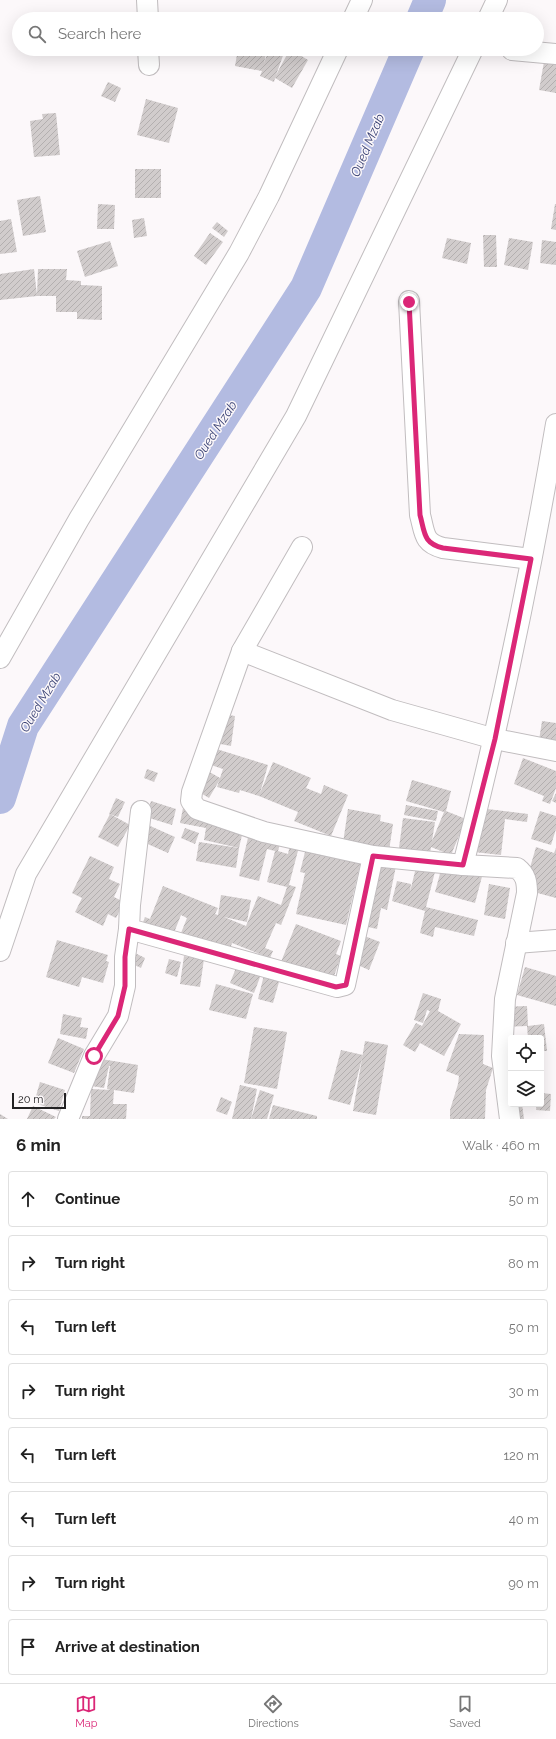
<!DOCTYPE html>
<html lang="en">
<head>
<meta charset="utf-8">
<style>
  body { margin:0; font-family:Raleway,sans-serif; background:#f6f6f6; color:#222 }
  .controls { position:absolute; right:12px; bottom:12px; display:grid; overflow:hidden; border-radius:4px; box-shadow:0 4px 16px #0002 }
  .controls button { width:36px; height:36px; display:grid; place-items:center; padding:0; border:0; border-bottom:1px solid #e0e0e0; background:#fff; color:#222; font:20px sans-serif }
  .scale { position:absolute; left:12px; bottom:10px; width:54px; box-sizing:border-box; padding-left:4px; border:2px solid #232223; border-top:0; font-size:11px; line-height:14px; white-space:nowrap; color:#232223; -webkit-text-stroke:3px #fcf8fa; paint-order:stroke }
  .stop { position:absolute; width:12px; height:12px; margin:-9px; border:3px solid #db2777; border-radius:50%; background:#fff }
  .stop.end { background:#db2777; border-color:#fff; box-shadow:0 1px 4px #0008 }
  .list { margin:0; padding:0; list-style:none }
  h2 { display:flex; justify-content:space-between; align-items:center; height:52px; margin:0; padding:0 16px; font-size:17px }
  h2 small { font-size:13px; font-weight:400; color:#767676 }
  .list li { display:grid; grid-template-columns:26px 1fr auto; gap:12px; align-items:center; box-sizing:border-box; height:56px; margin:0 8px 8px; padding:0 8px; border:1px solid #e0e0e0; border-radius:4px }
  .list b { display:block; font-size:15px; white-space:nowrap }
  .list em { font-size:13px; font-style:normal; color:#767676 }
  .icon { flex:none; width:22px; height:22px; fill:none; stroke:currentColor; stroke-width:2; stroke-linecap:round; stroke-linejoin:round }
  .map { position:relative; flex:none; width:556px; height:1119px; overflow:hidden }
  .search { position:absolute; background:#fff; box-shadow:0 4px 16px #0002; left:12px; right:12px; top:12px; height:44px; display:flex; align-items:center; gap:10px; box-sizing:border-box; padding:0 14px; border-radius:22px; color:#767676; font-size:15px }
  .sheet { height:564px; background:#fff }
  nav { display:flex; justify-content:space-around; align-items:center; box-sizing:border-box; height:56px; border-top:1px solid #e0e0e0; background:#fff; font-size:11px; color:#767676 }
  nav a { display:grid; justify-items:center; gap:2px }
  nav .on { color:#db2777 }
  .map>svg:first-child { display:block }
</style>
</head>
<body>
<div class="map">
<svg width="556" height="1119" viewBox="0 0 556 1119">
  <defs>
    <pattern id="building-hatch" width="6" height="6" patternUnits="userSpaceOnUse"><rect width="6" height="6" fill="#d1cccc"/><path d="M-1 1l2-2M0 6l6-6M5 7l2-2" fill="none" stroke="#b3afaf"/></pattern>
  </defs>
  <rect width="100%" height="100%" fill="#fcf8fa"/>
  <g fill="none" stroke-linecap="round" stroke-linejoin="round">
    <!-- river -->
    <g stroke="#b3bbe1" stroke-width="32">
      <polyline points="422,19 430,0"/>
      <polyline points="0,798 23,726 306,288 409,49"/>
    </g>
  </g>
  <!-- building -->
  <g fill="url(#building-hatch)">
    <polygon points="238,49 267,49 264,63 269,49 285,50 276,75 290,49 308,60 292,88 275,78 274,82 260,76 262,71 235,66"/>
    <polygon points="545,56 556,58 556,93 539,90"/>
    <polygon points="108,82 121,88 115,102 101,96"/>
    <polygon points="146,99 178,108 169,143 137,135"/>
    <polygon points="56,113 60,155 34,157 30,121 43,119 42,114"/>
    <rect x="135" y="169" width="26" height="29"/>
    <polygon points="40,196 46,232 23,236 17,200"/>
    <polygon points="98,204 115,205 114,229 97,229"/>
    <polygon points="555,204 556,204 556,230 551,229"/>
    <polygon points="144,218 147,236 134,238 132,220"/>
    <polygon points="11,219 17,252 0,254 0,221"/>
    <polygon points="217,222 228,231 224,237 212,228"/>
    <polygon points="210,233 223,242 206,265 194,256"/>
    <polygon points="483,235 496,235 497,267 484,267"/>
    <polygon points="447,238 471,243 467,264 442,258"/>
    <polygon points="509,238 533,242 528,270 504,265"/>
    <polygon points="542,240 556,242 556,265 540,263"/>
    <polygon points="110,241 118,266 85,277 77,251"/>
    <polygon points="34,269 37,295 38,269 67,269 66,280 81,281 81,285 102,286 102,320 77,319 77,312 56,312 56,296 37,296 0,300 0,274"/>
    <polygon points="215,713 235,716 231,746 210,742"/>
    <polygon points="542,721 556,723 556,757 537,753"/>
    <polygon points="210,747 268,765 260,793 273,762 311,778 306,788 321,794 324,785 348,795 331,836 294,821 298,812 259,796 240,790 239,793 217,787 219,781 209,798 194,789 206,770 220,778 223,769 205,763"/>
    <polygon points="523,758 556,771 556,788 550,804 542,801 544,796 514,784"/>
    <polygon points="147,769 158,773 154,782 144,778"/>
    <polygon points="412,780 451,791 446,811 466,819 451,855 431,847 429,859 398,855 403,818 435,822 432,841 444,812 406,801"/>
    <polygon points="556,793 556,803 552,801"/>
    <polygon points="116,798 125,802 118,817 109,814"/>
    <polygon points="151,801 176,809 172,825 146,817"/>
    <polygon points="406,805 438,811 436,821 404,815"/>
    <polygon points="183,808 245,822 239,848 204,840 206,828 180,823"/>
    <polygon points="479,808 528,814 527,822 505,819 501,855 474,852"/>
    <polygon points="348,809 381,815 380,821 393,824 389,851 343,843"/>
    <polygon points="540,811 556,816 556,829 551,845 531,839"/>
    <polygon points="110,814 130,825 118,847 98,837"/>
    <polygon points="148,825 175,837 168,853 141,841"/>
    <polygon points="251,825 283,833 278,851 288,854 291,840 300,843 289,885 296,887 281,925 276,923 265,948 273,951 270,958 232,943 229,952 181,933 187,918 181,915 170,943 140,930 145,917 150,919 163,886 218,908 215,914 218,915 221,895 251,900 247,922 224,917 246,926 258,896 281,905 287,887 267,882 275,851 267,849 259,881 239,876"/>
    <polygon points="185,828 199,833 195,844 181,838"/>
    <polygon points="308,840 362,857 346,925 296,914 305,873 300,872"/>
    <polygon points="199,842 239,848 236,868 196,861"/>
    <polygon points="536,847 554,853 556,848 556,898 534,892 537,881 527,878"/>
    <polygon points="90,856 114,867 109,879 120,884 114,897 124,902 116,918 108,914 103,926 75,912 82,898 72,893"/>
    <polygon points="418,859 437,864 426,907 478,920 474,936 435,927 433,937 420,933 425,911 392,901 397,881 411,884 410,892"/>
    <polygon points="444,859 484,869 475,903 435,892"/>
    <polygon points="371,861 396,866 387,910 381,908 377,929 359,925"/>
    <polygon points="489,884 510,888 505,919 484,915"/>
    <polygon points="296,924 341,941 336,954 341,956 332,982 281,962"/>
    <polygon points="362,935 380,942 369,970 351,962"/>
    <polygon points="57,940 108,955 106,961 109,962 103,983 82,977 79,987 46,977"/>
    <polygon points="127,949 145,958 141,968 122,959"/>
    <polygon points="184,956 204,959 200,987 180,984"/>
    <polygon points="169,959 181,962 177,977 165,973"/>
    <polygon points="238,963 262,972 254,993 230,983"/>
    <polygon points="525,967 556,976 556,1006 517,995"/>
    <polygon points="265,971 281,975 273,1003 258,999"/>
    <polygon points="216,984 253,994 246,1019 209,1010"/>
    <polygon points="423,993 441,999 438,1011 461,1024 444,1056 420,1043 415,1052 403,1045 416,1023 422,1026 430,1011 427,1010 423,1023 414,1020"/>
    <polygon points="527,1006 528,1026 544,1024 547,1051 541,1051 541,1038 528,1038 527,1026 503,1027 502,1007"/>
    <polygon points="63,1014 82,1018 80,1027 88,1028 86,1039 60,1034"/>
    <polygon points="254,1027 287,1032 277,1089 244,1083"/>
    <polygon points="459,1034 484,1035 483,1064 493,1068 486,1090 485,1119 450,1119 450,1110 458,1084 459,1076 446,1071"/>
    <polygon points="58,1038 84,1049 74,1073 48,1063"/>
    <polygon points="365,1041 388,1045 376,1115 353,1111"/>
    <polygon points="341,1050 363,1055 350,1105 328,1099"/>
    <polygon points="101,1059 138,1065 134,1093 114,1090 113,1104 127,1104 126,1119 82,1119 82,1116 90,1116 91,1089 111,1090 107,1089 110,1066 109,1066 104,1088 85,1085"/>
    <polygon points="40,1082 65,1090 59,1111 34,1103"/>
    <polygon points="240,1085 257,1089 251,1119 232,1119"/>
    <polygon points="260,1090 274,1095 267,1119 251,1119"/>
    <polygon points="541,1093 551,1094 550,1111 536,1110 537,1104 541,1104"/>
    <polygon points="221,1097 232,1102 227,1115 216,1111"/>
    <polygon points="511,1104 522,1104 524,1119 510,1119"/>
    <polygon points="273,1105 317,1116 317,1119 269,1119"/>
    <polygon points="33,1106 56,1117 54,1119 27,1119"/>
    <polygon points="0,1114 8,1119 0,1119"/>
  </g>
  <g fill="none" stroke-linecap="round" stroke-linejoin="round">
    <defs>
      <g id="minor">
        <polyline points="147,0 148,19"/>
        <polyline points="353,19 362,0"/>
        <polyline points="488,19 497,0"/>
        <polyline points="148,49 149,65"/>
        <polyline points="512,50 556,54"/>
        <path d="M409,301L420,515C425,533 423,543 443,548L531,559"/>
        <polyline points="302,547 242,651 192,792 191,801 197,809 264,832 373,856 463,865"/>
        <polyline points="242,651 392,710 495,739 556,751"/>
        <polyline points="0,658 79,519 239,253 269,196 338,49"/>
        <polyline points="141,811 130,905 129,929 337,987 345,985 373,856"/>
        <polyline points="516,943 556,940"/>
        <polyline points="0,951 26,874 296,416 473,49"/>
        <polyline points="68,1119 94,1056 118,1016 125,986 125,957 129,929"/>
        <path d="M510,1119L502,1056L505,999L527,893C527,882 526,875 517,868L463,865C500,720 531,572 556,424"/>
      </g>
    </defs>
    <!-- minor casing -->
    <use href="#minor" stroke="#c1bdbf" stroke-width="22"/>
    <!-- minor -->
    <use href="#minor" stroke="#fff" stroke-width="20"/>
  </g>
  <g fill="none" stroke-linecap="round" stroke-linejoin="round">
    <!-- route -->
    <path stroke="#db2777" stroke-width="5" d="M94,1056L118,1016L125,986V957L129,929L336,987L346,985L373,856L463,865L495,739L531,559L443,548C423,543 425,533 420,515L409,302"/>
  </g>
  <g text-anchor="middle" stroke-width="3" stroke-linejoin="round" paint-order="stroke">
    <!-- water labels -->
    <g font-size="13" font-style="italic" fill="#3d4577" stroke="#fcf8fa">
      <text transform="translate(367 145) rotate(-67)" y="5">Oued Mzab</text>
      <text transform="translate(215 430) rotate(-57)" y="5">Oued Mzab</text>
      <text transform="translate(40 702) rotate(-59)" y="5">Oued Mzab</text>
    </g>
  </g>
</svg>
<div class="controls">
<button><svg class="icon" aria-label="locate" viewBox="0 0 24 24"><circle cx="12" cy="12" r="6"/><path d="M12 2v4M12 18v4M2 12h4M18 12h4"/></svg></button>
<button><svg class="icon" aria-label="layers" viewBox="0 0 24 24"><path d="M12 4l9 5-9 5-9-5zM3 14l9 5 9-5"/></svg></button>
</div>
<div class="scale">20 m</div>
<div class="stop" style="left:94px;top:1056px"></div>
<div class="stop end" style="left:409px;top:302px"></div>
<div class="search"><svg class="icon" aria-label="search" viewBox="0 0 24 24"><circle cx="10" cy="10" r="6"/><path d="M15 15l6 6"/></svg>Search here</div>
</div>
<section class="sheet">
<h2>6 min<small>Walk · 460 m</small></h2>
<ul class="list">
<li><svg class="icon" aria-label="ahead" viewBox="0 0 24 24"><path d="M12 20V5M6 11l6-6 6 6"/></svg><div><b>Continue</b></div><em>50 m</em></li>
<li><svg class="icon" aria-label="right" viewBox="0 0 24 24"><path d="M7 20v-9h11M14 6l5 5-5 5"/></svg><div><b>Turn right</b></div><em>80 m</em></li>
<li><svg class="icon" aria-label="left" viewBox="0 0 24 24"><path d="M17 20v-9H6M10 6l-5 5 5 5"/></svg><div><b>Turn left</b></div><em>50 m</em></li>
<li><svg class="icon" aria-label="right" viewBox="0 0 24 24"><path d="M7 20v-9h11M14 6l5 5-5 5"/></svg><div><b>Turn right</b></div><em>30 m</em></li>
<li><svg class="icon" aria-label="left" viewBox="0 0 24 24"><path d="M17 20v-9H6M10 6l-5 5 5 5"/></svg><div><b>Turn left</b></div><em>120 m</em></li>
<li><svg class="icon" aria-label="left" viewBox="0 0 24 24"><path d="M17 20v-9H6M10 6l-5 5 5 5"/></svg><div><b>Turn left</b></div><em>40 m</em></li>
<li><svg class="icon" aria-label="right" viewBox="0 0 24 24"><path d="M7 20v-9h11M14 6l5 5-5 5"/></svg><div><b>Turn right</b></div><em>90 m</em></li>
<li><svg class="icon" aria-label="arrive" viewBox="0 0 24 24"><path d="M6 21V4h12l-3 4 3 4H6"/></svg><div><b>Arrive at destination</b></div></li>
</ul>
</section>
<nav>
<a class="on"><svg class="icon" aria-label="map" viewBox="0 0 24 24"><path d="M3 6l6-2 6 2 6-2v14l-6 2-6-2-6 2zM9 4v14M15 6v14"/></svg>Map</a>
<a><svg class="icon" aria-label="directions" viewBox="0 0 24 24"><path d="M12 3l9 9-9 9-9-9zM9 14v-3h6M13 9l2 2-2 2"/></svg>Directions</a>
<a><svg class="icon" aria-label="saved" viewBox="0 0 24 24"><path d="M7 4h10v16l-5-4-5 4z"/></svg>Saved</a>
</nav>
</body>
</html>
